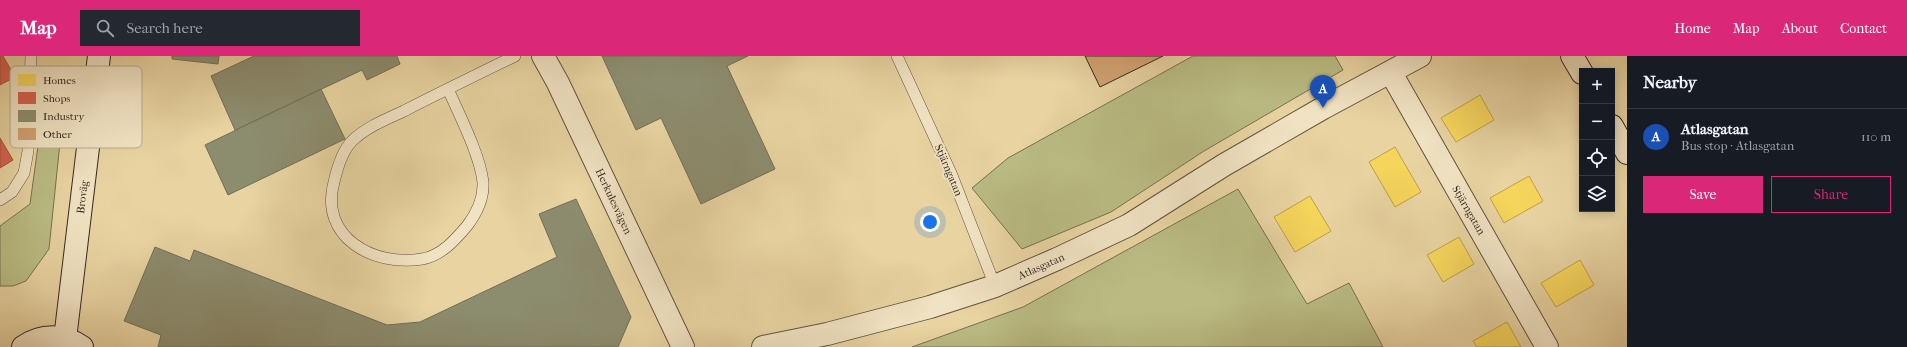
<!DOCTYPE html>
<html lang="en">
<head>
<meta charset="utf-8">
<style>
  body { margin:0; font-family:"IM FELL French Canon",serif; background:#242831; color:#f1f3f6 }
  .controls { position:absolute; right:12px; top:12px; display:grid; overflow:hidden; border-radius:0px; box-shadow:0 2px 10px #0003 }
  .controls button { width:36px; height:36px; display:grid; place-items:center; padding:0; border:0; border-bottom:1px solid #363941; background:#171b24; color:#f1f3f6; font:20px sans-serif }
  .you { position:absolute; left:930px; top:166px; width:14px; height:14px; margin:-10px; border:3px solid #fff; border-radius:50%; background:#1a73e8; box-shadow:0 0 0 6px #1a73e833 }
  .badge { display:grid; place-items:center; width:26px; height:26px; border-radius:50%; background:#db2777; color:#fff; font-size:13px; font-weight:700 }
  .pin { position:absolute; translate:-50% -33px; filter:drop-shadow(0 1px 2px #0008) }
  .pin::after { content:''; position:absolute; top:21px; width:14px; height:12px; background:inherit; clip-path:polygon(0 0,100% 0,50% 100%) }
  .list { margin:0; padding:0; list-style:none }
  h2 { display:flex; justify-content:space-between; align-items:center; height:52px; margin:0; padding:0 16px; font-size:17px }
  h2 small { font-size:13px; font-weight:400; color:#9ea1a6 }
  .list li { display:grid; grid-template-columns:26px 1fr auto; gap:12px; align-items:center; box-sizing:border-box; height:56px; padding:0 16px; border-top:1px solid #363941 }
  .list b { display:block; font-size:15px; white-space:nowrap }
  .list p { margin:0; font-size:13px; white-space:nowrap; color:#9ea1a6 }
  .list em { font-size:13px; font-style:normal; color:#9ea1a6 }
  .actions { display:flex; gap:8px; padding:12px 16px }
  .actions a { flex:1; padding:9px 0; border:1px solid #db2777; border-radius:0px; text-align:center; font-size:14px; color:#db2777 }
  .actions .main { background:#db2777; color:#fff }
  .icon { flex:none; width:22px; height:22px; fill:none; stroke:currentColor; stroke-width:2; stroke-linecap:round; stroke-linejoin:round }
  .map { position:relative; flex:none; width:1627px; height:291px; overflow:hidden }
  header { display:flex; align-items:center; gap:24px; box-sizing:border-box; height:56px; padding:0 20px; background:#db2777; color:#fff }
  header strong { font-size:19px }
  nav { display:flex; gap:22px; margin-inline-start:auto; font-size:14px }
  .search { width:280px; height:36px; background:#242831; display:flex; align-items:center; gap:10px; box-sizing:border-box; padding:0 14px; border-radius:0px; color:#9ea1a6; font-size:15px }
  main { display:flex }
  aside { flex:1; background:#171b24 }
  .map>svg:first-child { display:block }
</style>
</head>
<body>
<header>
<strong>Map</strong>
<div class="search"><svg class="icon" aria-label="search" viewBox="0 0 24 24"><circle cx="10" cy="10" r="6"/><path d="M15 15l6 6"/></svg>Search here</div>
<nav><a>Home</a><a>Map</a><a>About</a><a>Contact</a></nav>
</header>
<main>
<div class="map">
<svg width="1627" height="291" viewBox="0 0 1627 291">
  <rect width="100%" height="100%" fill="#e8d3a1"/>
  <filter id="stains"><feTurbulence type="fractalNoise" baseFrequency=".005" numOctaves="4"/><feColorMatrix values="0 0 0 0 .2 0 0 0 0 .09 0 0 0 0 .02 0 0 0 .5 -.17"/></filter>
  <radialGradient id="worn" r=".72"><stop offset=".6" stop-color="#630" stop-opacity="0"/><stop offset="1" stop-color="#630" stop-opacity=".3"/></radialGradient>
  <!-- green -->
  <g fill="#b9bb82" stroke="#767252">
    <polygon points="1193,0 1335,0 1343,14 1204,95 1111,156 1022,193 972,132 1008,102"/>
    <polygon points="42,61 62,67 49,193 26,225 13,230 0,230 0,170 30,148"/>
    <polygon points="1238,133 1307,248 1349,227 1383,291 912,291 1023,251"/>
  </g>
  <!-- homes -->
  <g fill="#f6d55c" stroke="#bca14b">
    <polygon points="1480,39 1494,64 1456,86 1441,62"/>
    <polygon points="1395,91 1421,136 1395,151 1369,106"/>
    <polygon points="1529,120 1543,145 1504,167 1490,142"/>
    <polygon points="1310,140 1331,175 1295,196 1274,161"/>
    <polygon points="1459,181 1474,208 1443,226 1427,199"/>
    <polygon points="1580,204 1594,229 1556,251 1541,227"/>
    <polygon points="1507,266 1521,291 1477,291 1473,285"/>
  </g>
  <!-- shops -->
  <g fill="#d6604d" stroke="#a55040">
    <polygon points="0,0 3,0 15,21 0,29"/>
    <polygon points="0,82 13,104 0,112"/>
  </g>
  <!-- industry -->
  <g fill="#8c8c6e" stroke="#726e58">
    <polygon points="172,0 219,0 218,8 172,3"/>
    <polygon points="254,0 397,0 400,8 367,24 362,14 235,74 211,20"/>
    <polygon points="602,0 748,0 727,10 775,113 701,148 661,62 636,74"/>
    <polygon points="321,33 345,83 228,139 205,89"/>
    <polygon points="576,143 631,261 618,291 158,291 161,279 124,265 155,191 190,205 194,194 387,269 420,266 557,201 539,158"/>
  </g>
  <!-- building -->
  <polygon fill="#d2a271" stroke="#342923" points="1085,0 1163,0 1100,31"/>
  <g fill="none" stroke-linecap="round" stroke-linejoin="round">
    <defs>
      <g id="lane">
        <polyline points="897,0 951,117 995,230"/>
        <path d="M448,33C459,58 480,99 483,126C484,142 477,157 467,170C455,184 441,200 422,203C373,211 319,181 334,126C337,113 342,95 352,85C366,71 387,63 404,55C441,36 478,18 515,0"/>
        <polyline points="30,36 94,36"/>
        <polyline points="0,144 12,136 24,117 28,95 31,0"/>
      </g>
      <g id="street">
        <polyline points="543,0 558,27 683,291"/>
        <polyline points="1391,17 1547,291"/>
        <polyline points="763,291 827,278 930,251 995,230 1057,203 1129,169 1224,109 1323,52 1420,0"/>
      </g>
      <g id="secondary">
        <polyline points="1572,0 1582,17"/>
        <polyline points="1612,70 1627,97"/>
        <polyline points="65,283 99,0"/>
        <path d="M23,291C41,278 64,278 82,291"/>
      </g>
    </defs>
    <!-- lane casing -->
    <use href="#lane" stroke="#615442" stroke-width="12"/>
    <!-- street casing -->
    <use href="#street" stroke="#615442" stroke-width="24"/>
    <!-- secondary casing -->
    <use href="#secondary" stroke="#342923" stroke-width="24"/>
    <!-- lane -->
    <use href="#lane" stroke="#f0e2c2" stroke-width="11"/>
    <!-- street -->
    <use href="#street" stroke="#f0e2c2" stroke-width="22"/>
    <!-- secondary -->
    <use href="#secondary" stroke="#f0e2c2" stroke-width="22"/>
  </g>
  <g text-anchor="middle" stroke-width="4" stroke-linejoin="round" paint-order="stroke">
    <!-- street labels -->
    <g font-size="11" fill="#342923" stroke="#f0e2c2">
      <text transform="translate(949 114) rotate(67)" y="4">Stjärngatan</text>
      <text transform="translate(82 141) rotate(-83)" y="4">Broväg</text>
      <text transform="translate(614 145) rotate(65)" y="4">Herkulesvägen</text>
      <text transform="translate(1469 154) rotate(60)" y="4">Stjärngatan</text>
      <text transform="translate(1041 210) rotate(-24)" y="4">Atlasgatan</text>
    </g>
  </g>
  <!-- legend -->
  <rect x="10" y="10" width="132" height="82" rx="6" fill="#f0e2c2" stroke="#b8aa92" stroke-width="1"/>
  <rect x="18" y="18" width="18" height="12" fill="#f6d55c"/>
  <rect x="18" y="36" width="18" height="12" fill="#d6604d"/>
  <rect x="18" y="54" width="18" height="12" fill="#8c8c6e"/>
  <rect x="18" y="72" width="18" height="12" fill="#d2a271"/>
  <g font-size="11" fill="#342923">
    <text x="43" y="28">Homes</text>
    <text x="43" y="46">Shops</text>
    <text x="43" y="64">Industry</text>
    <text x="43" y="82">Other</text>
  </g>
  <rect width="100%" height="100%" filter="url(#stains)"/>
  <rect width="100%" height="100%" fill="url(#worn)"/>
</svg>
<div class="controls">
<button>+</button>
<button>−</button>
<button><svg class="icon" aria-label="locate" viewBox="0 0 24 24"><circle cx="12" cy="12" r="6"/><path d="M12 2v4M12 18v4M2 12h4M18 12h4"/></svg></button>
<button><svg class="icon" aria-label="layers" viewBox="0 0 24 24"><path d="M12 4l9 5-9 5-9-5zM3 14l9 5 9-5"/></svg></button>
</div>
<div class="you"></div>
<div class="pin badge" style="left:1323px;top:52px;background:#1a4fb4">A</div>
</div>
<aside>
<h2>Nearby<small></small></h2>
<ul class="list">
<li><span class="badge" style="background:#1a4fb4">A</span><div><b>Atlasgatan</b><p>Bus stop · Atlasgatan</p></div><em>110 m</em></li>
</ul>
<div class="actions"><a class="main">Save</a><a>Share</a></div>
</aside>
</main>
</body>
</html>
